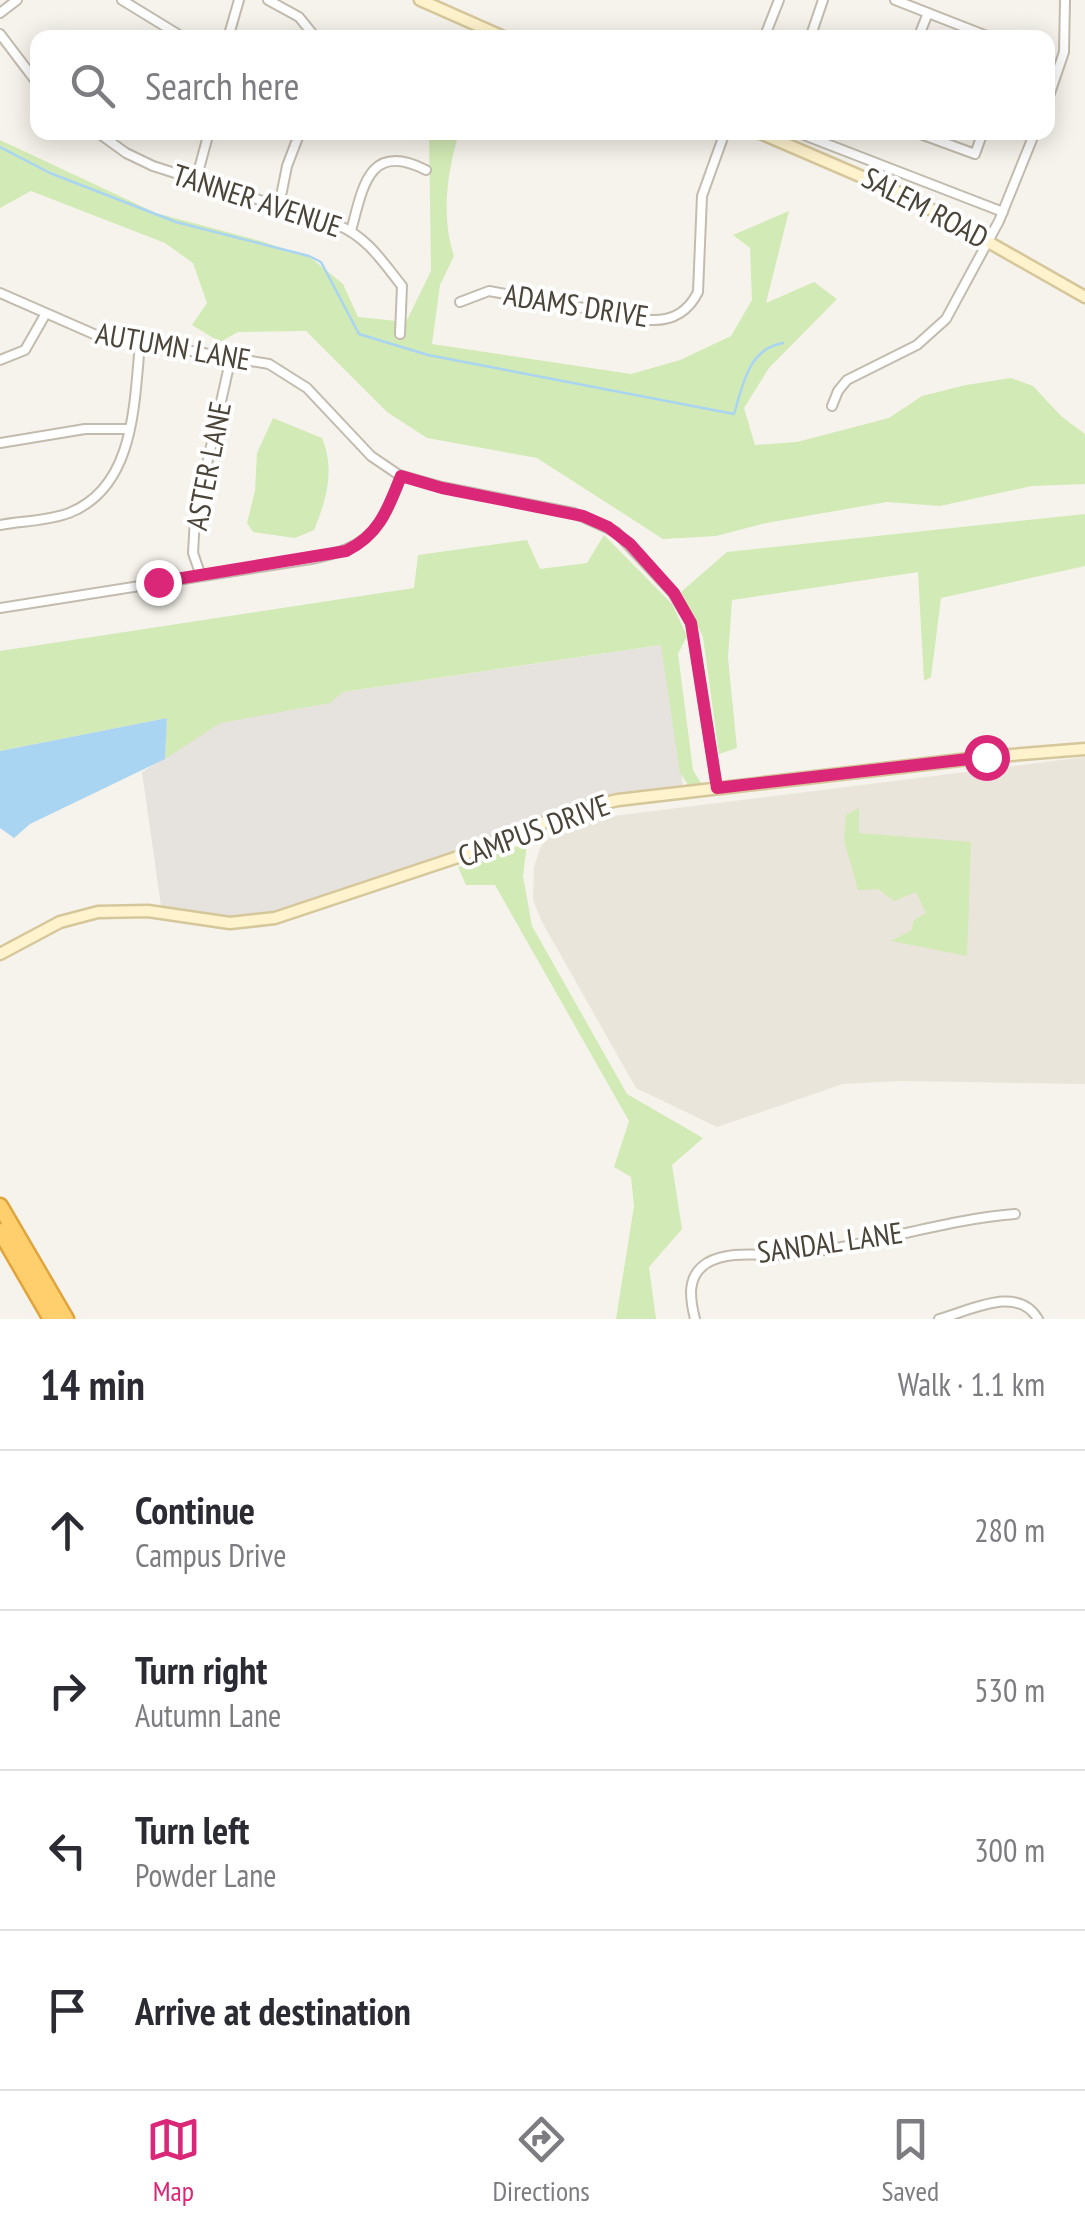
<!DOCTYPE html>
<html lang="en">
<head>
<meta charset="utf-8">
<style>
  body { margin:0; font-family:"PT Sans Narrow",sans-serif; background:#f7f7f7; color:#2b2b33 }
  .stop { position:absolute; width:30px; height:30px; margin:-22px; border:8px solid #db2777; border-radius:50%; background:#fff }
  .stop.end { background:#db2777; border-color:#fff; box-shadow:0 2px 10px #0008 }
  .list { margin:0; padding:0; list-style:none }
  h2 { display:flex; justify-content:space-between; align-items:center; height:130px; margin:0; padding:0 40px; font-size:42px }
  h2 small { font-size:32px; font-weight:400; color:#7c7c81 }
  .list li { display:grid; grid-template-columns:65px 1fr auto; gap:30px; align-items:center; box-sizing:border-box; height:160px; padding:0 40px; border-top:2px solid #e1e1e2 }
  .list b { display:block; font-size:38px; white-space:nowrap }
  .list p { margin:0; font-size:32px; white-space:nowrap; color:#7c7c81 }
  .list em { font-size:32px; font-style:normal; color:#7c7c81 }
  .icon { flex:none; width:55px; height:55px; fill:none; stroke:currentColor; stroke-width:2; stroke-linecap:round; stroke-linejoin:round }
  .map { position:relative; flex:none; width:1085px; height:1319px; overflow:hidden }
  .search { position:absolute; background:#fff; box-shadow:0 5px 25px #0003; left:30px; right:30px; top:30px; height:110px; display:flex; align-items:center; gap:25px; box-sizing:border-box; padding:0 35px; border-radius:20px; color:#7c7c81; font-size:38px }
  .sheet { height:770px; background:#fff }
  nav { display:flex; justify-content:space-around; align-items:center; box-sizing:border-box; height:140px; border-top:2px solid #e1e1e2; background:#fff; font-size:28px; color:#7c7c81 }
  nav a { display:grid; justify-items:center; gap:5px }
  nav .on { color:#db2777 }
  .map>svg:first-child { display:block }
</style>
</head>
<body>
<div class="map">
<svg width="1085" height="1319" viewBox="0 0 1085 1319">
  <rect width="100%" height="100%" fill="#f6f3ec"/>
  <!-- residential -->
  <polygon fill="#eae5da" points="1085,757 1085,1084 901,1081 843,1084 717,1127 636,1088 542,922 533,900 534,867 541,846 558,830 589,819"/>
  <!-- industrial -->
  <polygon fill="#e6e2dd" points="662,645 683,786 623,792 578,803 468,847 287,909 253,917 219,917 161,906 142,772 165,758 167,718"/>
  <!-- green -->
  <g fill="#d2eab5">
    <path d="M429,133H459C447,172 441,217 454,256L440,285L432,344L631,374L680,360L731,336L752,300L750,248L733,235L789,211L766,303L814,282L837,299L769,368L744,408L755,445L797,442L889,418L922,396L966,385L1011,378L1033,386L1061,416L1085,434V484L1032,486L940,506L887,502L766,523L716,536L663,539L537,458L427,438L387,412L306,331L238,332L220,342L192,325L207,303L193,263L165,243L31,191L0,208V140L156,213L261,241L311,258L343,284L358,317L406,322L431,271Z"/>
    <path d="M273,418L322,438C335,469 327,499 314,530L295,538L253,532L247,523L255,491L257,453Z"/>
    <polygon points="1085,514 1085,566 941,598 931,677 924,681 918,572 732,600 728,658 737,748 719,754 703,637 681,592 727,552"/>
    <polygon points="604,535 672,604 687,636 678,654 693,770 701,783 688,785 680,773 661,645 343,692 330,703 220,723 165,759 167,718 0,751 0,651 414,588 418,555 527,540 540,569 587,563"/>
    <polygon points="859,808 859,833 971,842 967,956 891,941 912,930 913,921 926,913 916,892 894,901 878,889 858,890 844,840 846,815"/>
    <polygon points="527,843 523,876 532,926 627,1094 703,1138 672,1165 682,1229 649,1267 656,1319 616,1319 634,1206 631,1177 614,1167 629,1121 495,885 466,885 458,867"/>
  </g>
  <!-- water -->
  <polygon fill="#a9d4f2" points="167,718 165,759 30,824 14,838 0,828 0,751"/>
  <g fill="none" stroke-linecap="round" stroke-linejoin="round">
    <!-- stream -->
    <path stroke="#a9d4f2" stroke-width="2.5" d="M0,147L50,173L176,222L309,256L321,262L359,334L428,355L734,414C743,385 748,349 783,343"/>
    <defs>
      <g id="street">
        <polyline points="122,0 184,38"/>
        <polyline points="268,0 299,17 316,38"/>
        <polyline points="895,0 992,38"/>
        <polyline points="0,13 17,0"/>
        <polyline points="0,34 38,84"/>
        <polyline points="228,38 239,0"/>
        <polyline points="764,38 779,0"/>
        <polyline points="810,38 823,0"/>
        <polyline points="918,38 928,13"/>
        <polyline points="1048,99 1064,52 1065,0"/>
        <path d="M97,132L126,153L153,166L338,225C368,238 382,261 402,286L400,334"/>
        <polyline points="796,132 1003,212"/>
        <polyline points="915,132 975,154 983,132"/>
        <polyline points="196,180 209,132"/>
        <polyline points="279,206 287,166 300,132"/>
        <path d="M351,231C363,186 369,141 426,170"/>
        <polyline points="0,293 96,335 269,364 307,388 371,456 399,475 442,487 574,513 616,532 673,593 691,623 717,788"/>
        <path d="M460,302L489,291L650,320C673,321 688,312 698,292L702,196L725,132"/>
        <polyline points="0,360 25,350 45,315"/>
        <polyline points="832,406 838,391 847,380 917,345 946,319 999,221 1035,132"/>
        <polyline points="0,443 85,429 129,429"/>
        <path d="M0,525C22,521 48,521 69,513C135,487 134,404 140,344"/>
        <polyline points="201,576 193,553 195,518 231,357"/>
        <path d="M0,608L311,559C370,548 381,529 401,476"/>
        <path d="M695,1319C690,1299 686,1276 707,1263C730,1250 759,1256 784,1255C862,1249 937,1220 1015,1214"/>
        <path d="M939,1319C970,1311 1017,1284 1038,1319"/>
      </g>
      <g id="secondary">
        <polyline points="420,0 506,38"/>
        <polyline points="758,132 911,198 1085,297"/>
        <polyline points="0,954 60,922 98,912 148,911 230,923 275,918 455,858 578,809 618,800 986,757 1085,749"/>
      </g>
      <g id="highway">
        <polyline points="0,1206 66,1319"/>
        <polyline points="0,1231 51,1319"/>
      </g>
    </defs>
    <!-- street casing -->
    <use href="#street" stroke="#c2bbae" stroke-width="12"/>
    <!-- secondary casing -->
    <use href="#secondary" stroke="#d6c79b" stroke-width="15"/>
    <!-- highway casing -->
    <use href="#highway" stroke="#e0a43c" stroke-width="19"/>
    <!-- street -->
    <use href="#street" stroke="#fff" stroke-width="8"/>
    <!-- secondary -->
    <use href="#secondary" stroke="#fff3cd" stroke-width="10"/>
    <!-- highway -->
    <use href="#highway" stroke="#ffcf6e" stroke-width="14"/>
  </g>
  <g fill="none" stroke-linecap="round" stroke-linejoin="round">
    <!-- route -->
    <path stroke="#db2777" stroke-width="12" d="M158,582L346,551C379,535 388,509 401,476L442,488L583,516L608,527L630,544L674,593L691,623L717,788L986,757"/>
  </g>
  <g text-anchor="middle" stroke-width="8" stroke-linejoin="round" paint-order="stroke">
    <!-- street labels -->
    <g font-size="30" fill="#4b4439" stroke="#fff">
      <text transform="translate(257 201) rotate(18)" y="10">TANNER AVENUE</text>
      <text transform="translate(925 208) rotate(28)" y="10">SALEM ROAD</text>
      <text transform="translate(576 306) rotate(9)" y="10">ADAMS DRIVE</text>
      <text transform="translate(173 347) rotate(10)" y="10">AUTUMN LANE</text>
      <text transform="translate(209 466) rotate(-79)" y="10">ASTER LANE</text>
      <text transform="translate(534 831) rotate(-20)" y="10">CAMPUS DRIVE</text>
      <text transform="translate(830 1243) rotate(-8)" y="10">SANDAL LANE</text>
    </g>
  </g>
</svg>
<div class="stop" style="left:986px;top:757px"></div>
<div class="stop end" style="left:158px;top:582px"></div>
<div class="search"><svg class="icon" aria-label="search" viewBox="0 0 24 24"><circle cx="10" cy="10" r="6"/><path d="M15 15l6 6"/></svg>Search here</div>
</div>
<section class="sheet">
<h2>14 min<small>Walk · 1.1 km</small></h2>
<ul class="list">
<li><svg class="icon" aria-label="ahead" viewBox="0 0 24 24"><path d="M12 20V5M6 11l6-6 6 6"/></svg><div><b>Continue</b><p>Campus Drive</p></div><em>280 m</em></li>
<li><svg class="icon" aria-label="right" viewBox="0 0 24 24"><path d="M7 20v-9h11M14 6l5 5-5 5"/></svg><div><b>Turn right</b><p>Autumn Lane</p></div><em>530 m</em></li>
<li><svg class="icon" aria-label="left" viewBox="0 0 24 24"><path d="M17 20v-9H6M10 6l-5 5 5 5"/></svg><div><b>Turn left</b><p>Powder Lane</p></div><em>300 m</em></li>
<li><svg class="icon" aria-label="arrive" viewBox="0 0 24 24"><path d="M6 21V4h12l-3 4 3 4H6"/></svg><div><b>Arrive at destination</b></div></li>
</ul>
</section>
<nav>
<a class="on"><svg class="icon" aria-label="map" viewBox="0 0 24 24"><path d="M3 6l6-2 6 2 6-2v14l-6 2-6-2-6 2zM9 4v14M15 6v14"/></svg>Map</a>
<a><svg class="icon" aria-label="directions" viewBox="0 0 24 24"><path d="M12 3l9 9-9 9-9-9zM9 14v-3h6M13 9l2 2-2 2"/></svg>Directions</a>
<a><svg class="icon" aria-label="saved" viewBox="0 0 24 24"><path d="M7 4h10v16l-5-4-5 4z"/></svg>Saved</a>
</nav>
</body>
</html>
